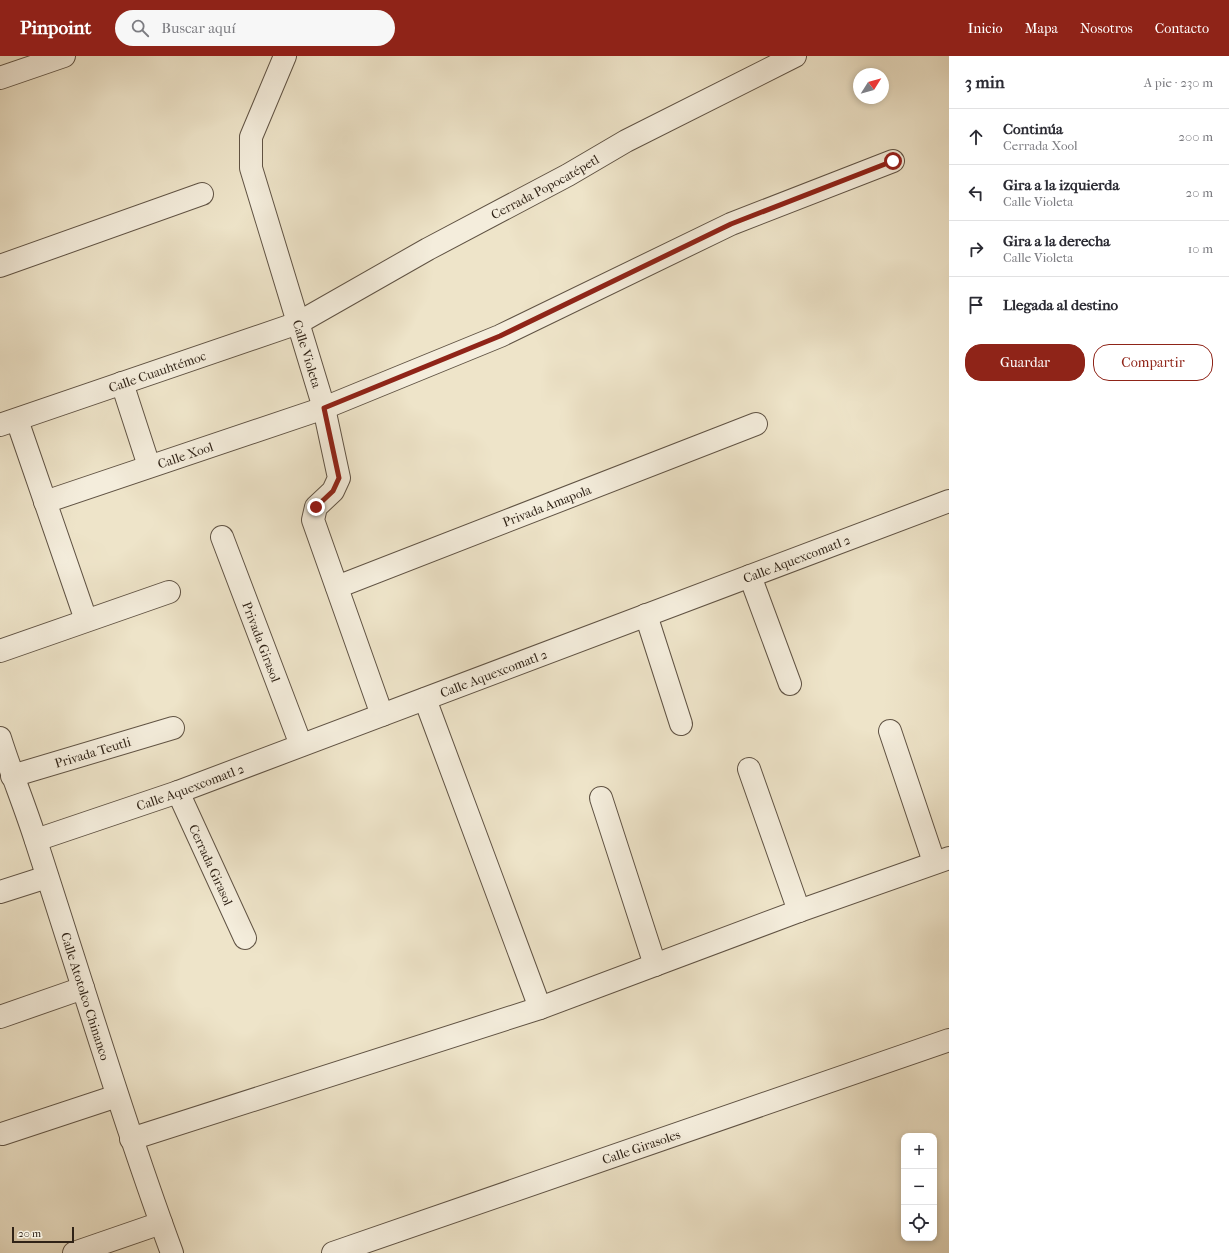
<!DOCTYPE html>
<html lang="es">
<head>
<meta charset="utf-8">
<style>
  body { margin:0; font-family:"IM FELL French Canon",serif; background:#f7f7f7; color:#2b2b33 }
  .controls { position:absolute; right:12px; bottom:12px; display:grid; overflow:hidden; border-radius:8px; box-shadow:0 2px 6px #0003 }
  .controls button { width:36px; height:36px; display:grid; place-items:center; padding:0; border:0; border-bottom:1px solid #e1e1e2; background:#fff; color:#2b2b33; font:20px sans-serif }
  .compass { position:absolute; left:853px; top:12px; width:36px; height:36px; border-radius:50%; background:#fff; box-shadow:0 2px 6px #0003; rotate:53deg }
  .scale { position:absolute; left:12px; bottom:10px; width:62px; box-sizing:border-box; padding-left:4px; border:2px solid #302317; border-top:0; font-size:11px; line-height:14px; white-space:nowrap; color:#302317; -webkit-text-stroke:3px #f4eddc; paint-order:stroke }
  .stop { position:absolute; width:12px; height:12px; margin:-9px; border:3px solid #8f2418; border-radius:50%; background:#fff }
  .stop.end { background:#8f2418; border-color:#fff; box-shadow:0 1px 4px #0008 }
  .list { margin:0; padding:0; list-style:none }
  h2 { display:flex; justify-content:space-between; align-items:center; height:52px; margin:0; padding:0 16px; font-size:17px }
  h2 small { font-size:13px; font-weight:400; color:#7c7c81 }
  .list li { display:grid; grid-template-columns:26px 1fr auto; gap:12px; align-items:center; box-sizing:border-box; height:56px; padding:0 16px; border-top:1px solid #e1e1e2 }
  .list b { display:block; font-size:15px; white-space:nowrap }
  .list p { margin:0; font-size:13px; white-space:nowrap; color:#7c7c81 }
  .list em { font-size:13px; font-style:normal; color:#7c7c81 }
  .actions { display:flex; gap:8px; padding:12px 16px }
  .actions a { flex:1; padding:9px 0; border:1px solid #8f2418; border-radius:16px; text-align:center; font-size:14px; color:#8f2418 }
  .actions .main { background:#8f2418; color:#fff }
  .icon { flex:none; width:22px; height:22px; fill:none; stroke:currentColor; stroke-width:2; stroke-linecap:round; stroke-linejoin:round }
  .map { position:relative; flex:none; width:949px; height:1197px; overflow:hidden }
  header { display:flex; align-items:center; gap:24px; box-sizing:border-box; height:56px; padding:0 20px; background:#8f2418; color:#fff }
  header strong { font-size:19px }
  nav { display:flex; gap:22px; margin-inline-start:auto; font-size:14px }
  .search { width:280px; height:36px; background:#f7f7f7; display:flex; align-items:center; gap:10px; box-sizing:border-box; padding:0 14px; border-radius:22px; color:#7c7c81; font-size:15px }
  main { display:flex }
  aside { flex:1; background:#fff }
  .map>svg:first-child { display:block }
</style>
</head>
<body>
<header>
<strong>Pinpoint</strong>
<div class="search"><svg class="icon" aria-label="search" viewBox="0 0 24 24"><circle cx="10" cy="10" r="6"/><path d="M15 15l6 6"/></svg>Buscar aquí</div>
<nav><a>Inicio</a><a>Mapa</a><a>Nosotros</a><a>Contacto</a></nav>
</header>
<main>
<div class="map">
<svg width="949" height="1197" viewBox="0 0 949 1197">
  <rect width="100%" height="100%" fill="#eee4c9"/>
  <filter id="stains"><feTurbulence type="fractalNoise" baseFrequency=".005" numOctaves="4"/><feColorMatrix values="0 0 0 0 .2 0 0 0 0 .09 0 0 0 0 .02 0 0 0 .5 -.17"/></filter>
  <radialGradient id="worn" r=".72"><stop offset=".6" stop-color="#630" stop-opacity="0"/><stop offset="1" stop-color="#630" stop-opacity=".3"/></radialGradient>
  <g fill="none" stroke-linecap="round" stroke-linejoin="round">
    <defs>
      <g id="minor">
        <path id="s1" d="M285,0L251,81V112L324,352L339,422L333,435L316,451L313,464L382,659"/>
        <polyline points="0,22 64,0"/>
        <polyline points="0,210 202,138"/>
        <polyline points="122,327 149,410"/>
        <polyline points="17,364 86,564"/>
        <path id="s2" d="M0,369L298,267L428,193L568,119L626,85L795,0"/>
        <path id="s3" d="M45,446L324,352L500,280L731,168L893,105"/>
        <path id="s4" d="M222,481L301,689"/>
        <polyline points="750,520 790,628"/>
        <path id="s5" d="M337,531L756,368"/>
        <polyline points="646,559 681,668"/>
        <polyline points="0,595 169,536"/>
        <polyline points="425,643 540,952"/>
        <polyline points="890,675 934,806"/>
        <path id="s6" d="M0,682C11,717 25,750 36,785C81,923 122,1061 172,1197"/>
        <polyline points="749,713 799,855"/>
        <path id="s7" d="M12,720L173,672"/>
        <path id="s8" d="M178,736L245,882"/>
        <polyline points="601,742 655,909"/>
        <path id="s9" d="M36,784L178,736L949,445"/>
        <polyline points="0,836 47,821"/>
        <polyline points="0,961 83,932"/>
        <polyline points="2,1078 117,1040"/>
        <polyline points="131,1083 540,952 799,855 949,802"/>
        <polyline points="74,1197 161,1167"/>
        <path id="s10" d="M333,1197L949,984"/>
      </g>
    </defs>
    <!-- minor casing -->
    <use href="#minor" stroke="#605344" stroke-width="24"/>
    <!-- minor -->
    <use href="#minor" stroke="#f4eddc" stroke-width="22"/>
  </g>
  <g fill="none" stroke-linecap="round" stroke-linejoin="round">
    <!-- route -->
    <polyline stroke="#8f2418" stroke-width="5" points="316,451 333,435 339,422 324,352 500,280 731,168 893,105"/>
  </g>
  <g text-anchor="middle" stroke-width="3" stroke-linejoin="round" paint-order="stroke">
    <!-- street labels -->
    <g font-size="13" fill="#302317" stroke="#f4eddc">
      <text dy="5" stroke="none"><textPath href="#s2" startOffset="597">Cerrada Popocatépetl</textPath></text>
      <text dy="5" stroke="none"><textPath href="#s1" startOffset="313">Calle Violeta</textPath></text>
      <text dy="5" stroke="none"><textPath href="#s2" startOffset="166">Calle Cuauhtémoc</textPath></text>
      <text dy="5" stroke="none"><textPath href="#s3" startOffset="148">Calle Xool</textPath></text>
      <text dy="5" stroke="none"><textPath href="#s5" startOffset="225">Privada Amapola</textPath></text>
      <text dy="5" stroke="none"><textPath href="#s9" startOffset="811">Calle Aquexcomatl 2</textPath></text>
      <text dy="5" stroke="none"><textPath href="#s4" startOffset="112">Privada Girasol</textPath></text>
      <text dy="5" stroke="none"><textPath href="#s9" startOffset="487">Calle Aquexcomatl 2</textPath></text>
      <text dy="5" stroke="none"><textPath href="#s7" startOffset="84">Privada Teutli</textPath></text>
      <text dy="5" stroke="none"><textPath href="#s9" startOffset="163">Calle Aquexcomatl 2</textPath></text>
      <text dy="5" stroke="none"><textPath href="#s8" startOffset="80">Cerrada Girasol</textPath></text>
      <text dy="5" stroke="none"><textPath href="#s6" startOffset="272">Calle Atotolco Chinanco</textPath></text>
      <text dy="5" stroke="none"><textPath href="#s10" startOffset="326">Calle Girasoles</textPath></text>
    </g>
  </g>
  <rect width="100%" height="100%" filter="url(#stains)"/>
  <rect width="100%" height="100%" fill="url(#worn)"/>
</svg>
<div class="controls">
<button>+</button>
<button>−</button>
<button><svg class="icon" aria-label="locate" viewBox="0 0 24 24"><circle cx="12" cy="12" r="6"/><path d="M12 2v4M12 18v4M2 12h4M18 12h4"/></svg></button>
</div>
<svg class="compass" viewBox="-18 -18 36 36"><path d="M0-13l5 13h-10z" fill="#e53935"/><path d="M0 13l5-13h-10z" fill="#7c7c81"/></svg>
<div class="scale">20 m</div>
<div class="stop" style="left:893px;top:105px"></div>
<div class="stop end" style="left:316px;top:451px"></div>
</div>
<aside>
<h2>3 min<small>A pie · 230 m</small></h2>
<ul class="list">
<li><svg class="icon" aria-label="ahead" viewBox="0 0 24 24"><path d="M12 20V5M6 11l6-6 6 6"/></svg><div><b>Continúa</b><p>Cerrada Xool</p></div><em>200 m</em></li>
<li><svg class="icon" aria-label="left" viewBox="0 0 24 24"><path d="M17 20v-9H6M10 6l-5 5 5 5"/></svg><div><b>Gira a la izquierda</b><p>Calle Violeta</p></div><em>20 m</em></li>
<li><svg class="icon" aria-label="right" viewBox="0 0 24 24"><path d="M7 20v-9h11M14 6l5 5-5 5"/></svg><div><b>Gira a la derecha</b><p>Calle Violeta</p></div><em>10 m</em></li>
<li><svg class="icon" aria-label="arrive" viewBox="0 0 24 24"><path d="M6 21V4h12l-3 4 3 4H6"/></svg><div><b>Llegada al destino</b></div></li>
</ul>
<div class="actions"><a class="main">Guardar</a><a>Compartir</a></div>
</aside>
</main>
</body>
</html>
